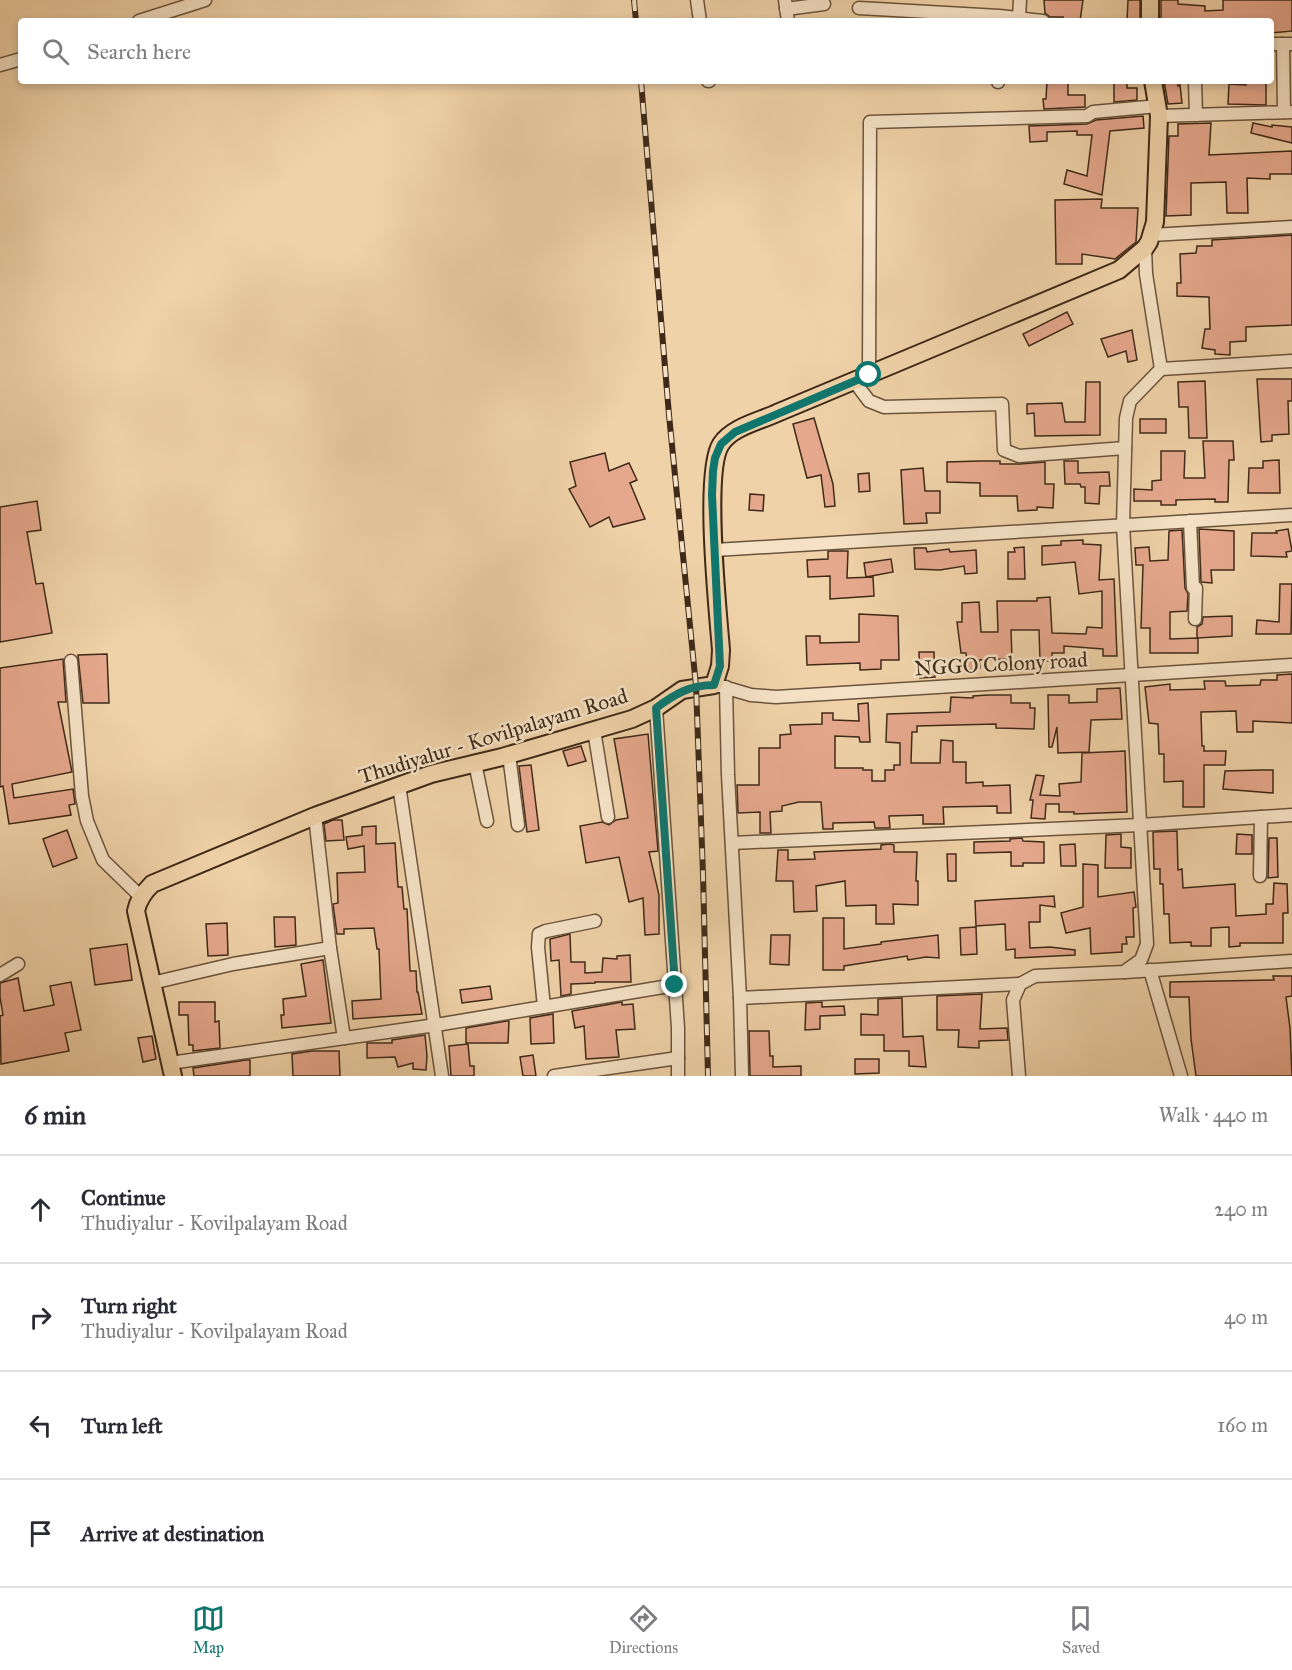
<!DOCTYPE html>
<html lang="en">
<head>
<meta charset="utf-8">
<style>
  body { margin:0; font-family:"IM FELL Great Primer",serif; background:#f2f2f3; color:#2b2b33 }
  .stop { position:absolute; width:18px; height:18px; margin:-14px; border:4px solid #0f766e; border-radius:50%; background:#fff }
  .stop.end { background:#0f766e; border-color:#fff; box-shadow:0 2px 6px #0008 }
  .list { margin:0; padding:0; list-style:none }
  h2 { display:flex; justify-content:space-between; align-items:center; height:78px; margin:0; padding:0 24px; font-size:26px }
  h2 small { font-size:20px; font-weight:400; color:#7c7c81 }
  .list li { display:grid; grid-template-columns:39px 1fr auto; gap:18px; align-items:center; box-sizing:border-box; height:108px; padding:0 24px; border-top:2px solid #e1e1e2 }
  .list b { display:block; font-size:22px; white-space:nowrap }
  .list p { margin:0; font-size:20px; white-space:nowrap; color:#7c7c81 }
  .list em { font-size:20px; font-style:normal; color:#7c7c81 }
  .icon { flex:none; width:33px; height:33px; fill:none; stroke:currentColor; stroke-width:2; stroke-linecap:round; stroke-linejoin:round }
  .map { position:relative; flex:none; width:1292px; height:1076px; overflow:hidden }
  .search { position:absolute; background:#fff; box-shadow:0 3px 9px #0003; left:18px; right:18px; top:18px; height:66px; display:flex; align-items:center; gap:15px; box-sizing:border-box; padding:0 21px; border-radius:6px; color:#7c7c81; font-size:22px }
  .sheet { height:510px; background:#fff }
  nav { display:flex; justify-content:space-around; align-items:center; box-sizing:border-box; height:84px; border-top:2px solid #e1e1e2; background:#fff; font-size:16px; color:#7c7c81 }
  nav a { display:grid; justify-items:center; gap:3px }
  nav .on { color:#0f766e }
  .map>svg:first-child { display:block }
</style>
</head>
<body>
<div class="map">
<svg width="1292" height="1076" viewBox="0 0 1292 1076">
  <rect width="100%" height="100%" fill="#f0d2a8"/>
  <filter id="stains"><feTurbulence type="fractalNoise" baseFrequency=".00333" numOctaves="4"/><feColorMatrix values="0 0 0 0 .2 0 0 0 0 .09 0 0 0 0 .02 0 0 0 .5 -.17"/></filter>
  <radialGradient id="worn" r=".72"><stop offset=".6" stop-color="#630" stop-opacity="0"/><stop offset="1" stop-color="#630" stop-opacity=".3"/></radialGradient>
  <!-- building -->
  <g fill="#e6a88d" stroke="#3f2a19" stroke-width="1.5">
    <polygon points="1044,0 1083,0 1080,21 1062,21 1063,17 1050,17 1045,13"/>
    <polygon points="1128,0 1140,0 1140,21 1127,21"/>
    <polygon points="1161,0 1178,0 1178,4 1205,6 1205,11 1223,10 1223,0 1292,0 1292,31 1271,33 1271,21 1193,21 1175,19 1175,21 1161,21"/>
    <polygon points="1047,81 1068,81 1068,95 1085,95 1085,107 1044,109 1043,99 1046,99"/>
    <polygon points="1114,81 1127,81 1127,88 1137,88 1137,100 1114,102"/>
    <polygon points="1164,81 1178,81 1178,86 1180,85 1182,103 1168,104"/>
    <polygon points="1246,81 1266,81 1266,105 1228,104 1229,84 1246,85"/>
    <polygon points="1143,116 1144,128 1110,131 1102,195 1064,184 1067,170 1087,176 1092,135 1077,135 1077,131 1047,132 1047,141 1030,142 1029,126 1087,124 1096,120"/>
    <polygon points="1211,123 1209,155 1292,151 1292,174 1270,174 1270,179 1247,178 1248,213 1227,213 1226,182 1191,183 1191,215 1166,216 1169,136 1178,136 1178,124"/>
    <polygon points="1253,123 1272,127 1272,125 1292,127 1292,143 1251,133"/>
    <polygon points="1102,199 1101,208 1138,208 1136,242 1115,259 1082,254 1082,264 1056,264 1055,200"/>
    <polygon points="1292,235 1292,325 1246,327 1246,341 1230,342 1230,355 1215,354 1215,350 1202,348 1205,329 1210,329 1209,297 1177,296 1177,283 1181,283 1180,254 1196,253 1197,246 1212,246 1212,240"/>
    <polygon points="1067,312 1073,324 1029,346 1023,334"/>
    <polygon points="1132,330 1137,360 1128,362 1126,351 1108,357 1101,339"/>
    <polygon points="1257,379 1292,379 1292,401 1288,401 1289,434 1272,435 1272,441 1261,442"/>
    <polygon points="1205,381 1207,438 1189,438 1188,407 1179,407 1178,382"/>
    <polygon points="1086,382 1100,382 1100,435 1035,436 1034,413 1027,414 1027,404 1062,403 1065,422 1085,422"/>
    <polygon points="814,418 833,484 835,506 825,507 821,475 807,478 793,424"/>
    <rect x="1140" y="419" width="26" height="14"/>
    <polygon points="1203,441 1233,441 1234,460 1229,460 1228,502 1215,502 1215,499 1176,500 1176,505 1161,505 1161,501 1134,501 1134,489 1152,490 1152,481 1161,480 1161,451 1185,451 1184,478 1205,478"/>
    <polygon points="605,453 609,471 629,463 637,480 630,483 645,519 613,527 609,517 590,527 569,489 576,486 570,462"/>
    <polygon points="1279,460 1280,493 1248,493 1249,468 1263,468 1263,461"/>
    <polygon points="979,461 1000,461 1000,464 1020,464 1045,462 1045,484 1054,484 1053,508 1037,507 1037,510 1018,511 1017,496 980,496 980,483 947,482 947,462"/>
    <polygon points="1064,461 1078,461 1078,473 1109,472 1110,486 1100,486 1099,504 1085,503 1085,487 1081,487 1080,484 1065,484"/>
    <polygon points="923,468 925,491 940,491 940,513 926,513 927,523 904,524 901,470"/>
    <polygon points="869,473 870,491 859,492 858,474"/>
    <polygon points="750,494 764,495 763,511 749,510"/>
    <polygon points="37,501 41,530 27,532 36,584 43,583 52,633 0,642 0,507"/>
    <polygon points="1199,529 1234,531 1234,570 1211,570 1212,583 1201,582"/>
    <polygon points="1288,529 1292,551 1286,552 1287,557 1251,556 1252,533 1277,533 1276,531"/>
    <polygon points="1182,530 1185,588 1188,594 1187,611 1170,612 1170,639 1198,638 1198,653 1150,653 1150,628 1141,628 1143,565 1136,565 1135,548 1149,547 1150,561 1168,560 1169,531"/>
    <polygon points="1083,540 1083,544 1101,545 1099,580 1114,579 1117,656 1103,656 1103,649 1064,646 1064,653 1052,653 1052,661 1040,661 1039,630 1011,630 1012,659 979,660 980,668 968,670 966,653 961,653 957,622 962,622 962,603 979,602 981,632 998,632 997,601 1037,601 1037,598 1050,597 1052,633 1086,634 1087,627 1102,628 1102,591 1079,594 1075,562 1042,565 1042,546 1061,545 1061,541"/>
    <polygon points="1024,547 1025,579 1008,579 1008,552 1015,552 1014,548"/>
    <polygon points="914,548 926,548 927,552 949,549 950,552 976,550 977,573 965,574 964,566 940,570 915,569"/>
    <polygon points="828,551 848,551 847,578 873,577 874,596 830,599 830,576 808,577 807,560 828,559"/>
    <polygon points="891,559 893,572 866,577 864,563"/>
    <polygon points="1280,584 1292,584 1291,634 1256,634 1257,620 1279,622"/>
    <polygon points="859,614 898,616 899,660 881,660 881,669 860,670 860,663 807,665 806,636 820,636 820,643 859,642"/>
    <polygon points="1232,616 1232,636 1197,638 1197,627 1202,624 1203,617"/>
    <polygon points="919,652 934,652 935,677 920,678"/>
    <polygon points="107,654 109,703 83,703 78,655"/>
    <polygon points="63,659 66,702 58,702 72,772 12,784 14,798 73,789 75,804 69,805 71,815 9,824 3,786 0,787 0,668"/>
    <polygon points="1292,674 1292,723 1253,721 1253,732 1237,732 1236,711 1201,712 1202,746 1204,746 1204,751 1226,751 1225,765 1204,765 1204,807 1183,807 1183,781 1164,782 1164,754 1159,754 1158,724 1149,723 1145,687 1170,684 1170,690 1205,689 1204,681 1225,681 1226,686 1260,685 1261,680 1277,680 1277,675"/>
    <polygon points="1120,688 1122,719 1091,720 1089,752 1058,753 1057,727 1052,747 1049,747 1048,695 1069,695 1069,703 1097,702 1097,689"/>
    <polygon points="989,695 1011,695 1011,703 1030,703 1030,708 1035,708 1034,729 996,728 996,724 917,726 917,732 912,732 911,763 940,763 941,740 953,741 953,762 966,762 966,783 983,782 983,786 1010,785 1011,813 997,813 997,806 943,807 944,824 923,824 923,815 889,816 890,828 875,828 874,822 833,823 833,829 823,829 821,802 799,802 782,806 782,811 770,812 771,833 760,833 760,812 738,813 737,785 759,785 759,748 780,748 780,735 791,734 790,725 822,724 822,713 833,713 833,720 859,721 858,704 868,703 870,742 860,742 859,737 835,736 835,768 863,768 863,770 872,770 872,781 885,781 885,770 894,770 894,765 900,765 900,743 886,742 887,714 950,712 951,697 973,698 973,696"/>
    <polygon points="648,734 658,851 649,852 659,895 659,934 645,935 643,898 629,902 619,857 586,863 580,826 602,822 609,825 616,820 628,818 614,739"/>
    <polygon points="581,746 586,761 568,766 563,751"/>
    <polygon points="1125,751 1127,812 1074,814 1074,812 1059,812 1059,804 1046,804 1045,819 1031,818 1033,800 1030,800 1036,775 1044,776 1040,795 1060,796 1059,784 1081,782 1082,753"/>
    <polygon points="531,765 539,830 527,832 519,766"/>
    <polygon points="1261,770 1273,770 1273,793 1223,789 1225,771"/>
    <polygon points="333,820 342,820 344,840 326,841 324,824"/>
    <polygon points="376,826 376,844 395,843 398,887 402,887 404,909 407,909 410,971 416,971 417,992 418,992 422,1014 353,1019 352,1001 381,999 379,949 377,949 374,928 344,929 344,934 337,934 333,904 338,903 337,873 365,872 364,846 348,849 346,837 362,835 362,827"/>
    <polygon points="67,830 77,858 53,867 43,839"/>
    <polygon points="1177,831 1178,870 1182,869 1183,888 1235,884 1236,916 1266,914 1266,904 1273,904 1274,883 1287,884 1288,913 1283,913 1283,943 1240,943 1240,946 1229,947 1229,927 1211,928 1211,946 1191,946 1191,942 1170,943 1169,914 1164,914 1163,884 1160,884 1160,869 1154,869 1153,832"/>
    <polygon points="1121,834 1121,847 1131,848 1131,868 1105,868 1106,835"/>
    <polygon points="1237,834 1252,835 1252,854 1236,854"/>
    <polygon points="1022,838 1023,841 1044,842 1044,863 1023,863 1023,866 1011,866 1011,852 974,853 974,842 1010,841 1010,839"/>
    <polygon points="1269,838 1277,838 1278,877 1268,878"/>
    <polygon points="890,844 894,845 894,852 917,852 916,881 918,881 918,905 893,904 894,924 876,924 876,905 846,906 845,881 816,886 817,911 794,912 793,881 776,881 778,850 788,850 788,860 815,859 814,852 881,849 881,845"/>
    <polygon points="1075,844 1076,866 1061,866 1060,845"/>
    <polygon points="947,854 956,854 956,881 948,881"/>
    <polygon points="1083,864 1098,865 1098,897 1134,892 1136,907 1133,908 1134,937 1126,937 1127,944 1122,944 1122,952 1091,954 1090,928 1066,933 1061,913 1083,907"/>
    <polygon points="1054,896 1055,907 1040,905 1040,922 1029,922 1030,948 1050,947 1075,950 1075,955 1015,958 1015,949 1006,950 1005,924 976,926 975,901"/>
    <polygon points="274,917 295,917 296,945 275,947"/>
    <polygon points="823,918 844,918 844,949 881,944 881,942 938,935 939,958 926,957 908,960 907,956 844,966 844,970 823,970"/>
    <polygon points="227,923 228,955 208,956 206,924"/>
    <polygon points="976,927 977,954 961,955 960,928"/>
    <polygon points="570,934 571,962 585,962 585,973 602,972 603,958 617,959 617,956 630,955 631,982 595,982 595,983 571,984 571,994 561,996 559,960 551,961 550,939"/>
    <polygon points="771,935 790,935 789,965 770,964"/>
    <polygon points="127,944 132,980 95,985 90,949"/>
    <polygon points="323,960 331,1023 282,1028 281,1015 284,1015 283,999 306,996 301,964"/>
    <polygon points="1273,976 1292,976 1292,996 1286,997 1290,1028 1292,1076 1196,1076 1191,1039 1189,997 1170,997 1170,982 1274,980"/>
    <polygon points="18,978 24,1011 54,1005 50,986 71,982 81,1030 65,1033 69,1051 1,1064 0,1016 3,1015 0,997 0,983"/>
    <polygon points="490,986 492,999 462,1003 460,990"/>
    <polygon points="982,994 980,1029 1007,1028 1008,1040 979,1041 979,1048 958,1047 959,1030 937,1030 937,996"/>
    <polygon points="902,998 903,1037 923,1036 926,1067 909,1066 909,1051 884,1051 884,1035 861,1035 861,1014 878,1015 878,999"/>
    <polygon points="179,1002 215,1002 215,1022 219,1021 220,1048 193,1051 193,1045 189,1045 188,1015 179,1015"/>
    <polygon points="622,1002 622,1005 633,1004 635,1029 616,1030 619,1057 586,1059 584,1026 575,1028 572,1011"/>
    <polygon points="822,1002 822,1007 844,1006 845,1015 820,1016 820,1029 805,1030 806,1003"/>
    <polygon points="553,1014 554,1043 531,1044 530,1018"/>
    <polygon points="507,1021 509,1021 508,1043 466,1043 466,1028"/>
    <polygon points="749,1031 769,1031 770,1056 773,1056 773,1067 801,1066 801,1076 750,1076"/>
    <polygon points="425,1035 427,1056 426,1070 413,1069 413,1063 398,1067 395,1057 367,1058 367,1043 392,1043 392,1040"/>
    <polygon points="152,1036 156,1059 143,1062 138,1038"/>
    <polygon points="468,1044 470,1066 474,1066 474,1076 451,1076 449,1046"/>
    <polygon points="312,1051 339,1051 340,1076 293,1076 292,1054"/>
    <polygon points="533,1055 536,1076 523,1076 520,1057"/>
    <polygon points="855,1059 879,1059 879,1073 855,1074"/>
    <polygon points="246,1060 250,1060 250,1076 194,1076 193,1068"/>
  </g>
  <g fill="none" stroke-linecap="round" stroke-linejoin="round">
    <defs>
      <g id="minor">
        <polyline points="697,0 700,21"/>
        <polyline points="785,0 788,21"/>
        <polyline points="859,8 999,16 1043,21"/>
        <polyline points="786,9 824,4"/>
        <polyline points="1019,18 1020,0"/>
        <polyline points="139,21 205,0"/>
        <polyline points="1271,44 1292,44"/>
        <polyline points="1283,44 1284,112"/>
        <polyline points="0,65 21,59"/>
        <polyline points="708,81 709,81"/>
        <polyline points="1195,81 1196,115"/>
        <polyline points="998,82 998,81"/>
        <polyline points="1159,116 1292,112"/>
        <polyline points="1151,235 1292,227"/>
        <polyline points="1161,369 1292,361"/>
        <polyline points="869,375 870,122 1087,116 1093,112 1158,106"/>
        <polyline points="854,381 869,401 884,407 1002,404 1004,450 1019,456 1125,448"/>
        <polyline points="1190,521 1193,588 1196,588 1195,619"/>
        <polyline points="715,550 1292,515"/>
        <polyline points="71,661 82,796 87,821 103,860 141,897"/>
        <polyline points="720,686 751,695 776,697 1292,665"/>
        <polyline points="726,687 728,775 740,998 1020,984"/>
        <polyline points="656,708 678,1028 678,1076"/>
        <polyline points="594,730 608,817"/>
        <polyline points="509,755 518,825"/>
        <polyline points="475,763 487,821"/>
        <polyline points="399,785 442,1076"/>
        <polyline points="315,816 330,948 344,1038"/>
        <polyline points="732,843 1140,825 1292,815"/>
        <polyline points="1260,876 1261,817"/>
        <polyline points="1150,970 1181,1076"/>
        <polyline points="1125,972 1292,961"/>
        <polyline points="0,975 18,964"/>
        <polyline points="152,983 233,964 330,948"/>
        <polyline points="740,998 742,1076"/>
        <polyline points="544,1007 538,947 539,934 546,931 595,921"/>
        <polyline points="170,1063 436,1025 675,985"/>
        <polyline points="554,1076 678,1058"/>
        <polyline points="1019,1076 1013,1000 1020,984 1035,976 1124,972 1141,960 1147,944 1123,525 1126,418 1130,401 1161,369 1146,274 1145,248"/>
      </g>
      <g id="major">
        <polyline points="1150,0 1150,21"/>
        <path d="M173,1076L136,911C138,900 144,892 152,884L315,816L431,774L502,757L632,719L656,708L682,690L714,685L720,666L721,650C718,612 703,471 721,444C732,427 760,421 777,413L1119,270L1145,248L1149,242L1155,222L1159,116L1153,81"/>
      </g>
    </defs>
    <!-- minor casing -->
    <use href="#minor" stroke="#6b543d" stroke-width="15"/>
    <!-- major casing -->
    <use href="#major" stroke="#3f2a19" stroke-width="20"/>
    <!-- minor -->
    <use href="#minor" stroke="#f5e2c6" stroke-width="12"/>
    <!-- major -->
    <use href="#major" stroke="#f0d2a8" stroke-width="16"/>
    <defs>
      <g id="rail">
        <polyline points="634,0 636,21"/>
        <polyline points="641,81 669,415 696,686 703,874 708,1076"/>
      </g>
    </defs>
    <!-- rail casing -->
    <use href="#rail" stroke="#3f2a19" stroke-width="6"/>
    <!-- rail -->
    <use href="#rail" stroke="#f5e2c6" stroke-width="4" stroke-dasharray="11" stroke-linecap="butt"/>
  </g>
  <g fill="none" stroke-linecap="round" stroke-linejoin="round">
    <!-- route -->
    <path stroke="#0f766e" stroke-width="8" d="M675,985L656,708C675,694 690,685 714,685L720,666L712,495L713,471L715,458L721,444L735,432L869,375"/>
  </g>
  <g text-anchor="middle" stroke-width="5" stroke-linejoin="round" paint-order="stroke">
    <!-- street labels -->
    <g font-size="21" fill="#3f2a19" stroke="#f5e2c6">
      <text transform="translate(1001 664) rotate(-3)" y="7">NGGO Colony road</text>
      <text transform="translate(493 736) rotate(-17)" y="7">Thudiyalur - Kovilpalayam Road</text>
    </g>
  </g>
  <rect width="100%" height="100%" filter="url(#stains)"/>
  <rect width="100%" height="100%" fill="url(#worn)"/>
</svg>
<div class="stop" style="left:869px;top:375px"></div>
<div class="stop end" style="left:675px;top:985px"></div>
<div class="search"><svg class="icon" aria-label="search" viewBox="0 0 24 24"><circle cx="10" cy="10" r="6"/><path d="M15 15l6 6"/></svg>Search here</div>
</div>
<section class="sheet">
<h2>6 min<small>Walk · 440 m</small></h2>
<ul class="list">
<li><svg class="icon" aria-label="ahead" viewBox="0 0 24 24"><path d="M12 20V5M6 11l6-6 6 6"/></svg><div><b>Continue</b><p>Thudiyalur - Kovilpalayam Road</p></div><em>240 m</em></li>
<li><svg class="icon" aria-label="right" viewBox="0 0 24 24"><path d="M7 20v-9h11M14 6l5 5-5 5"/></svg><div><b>Turn right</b><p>Thudiyalur - Kovilpalayam Road</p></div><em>40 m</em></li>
<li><svg class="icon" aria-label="left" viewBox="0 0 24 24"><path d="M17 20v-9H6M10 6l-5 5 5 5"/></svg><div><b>Turn left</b></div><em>160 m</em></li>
<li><svg class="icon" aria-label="arrive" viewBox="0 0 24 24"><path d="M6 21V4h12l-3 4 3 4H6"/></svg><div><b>Arrive at destination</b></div></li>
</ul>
</section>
<nav>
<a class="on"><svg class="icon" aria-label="map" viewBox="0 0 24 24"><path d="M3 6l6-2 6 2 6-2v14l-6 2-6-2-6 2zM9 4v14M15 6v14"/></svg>Map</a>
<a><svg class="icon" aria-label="directions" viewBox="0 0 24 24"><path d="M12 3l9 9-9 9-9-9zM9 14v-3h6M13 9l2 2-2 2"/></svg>Directions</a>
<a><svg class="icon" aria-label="saved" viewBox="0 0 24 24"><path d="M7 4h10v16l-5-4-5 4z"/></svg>Saved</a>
</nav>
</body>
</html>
